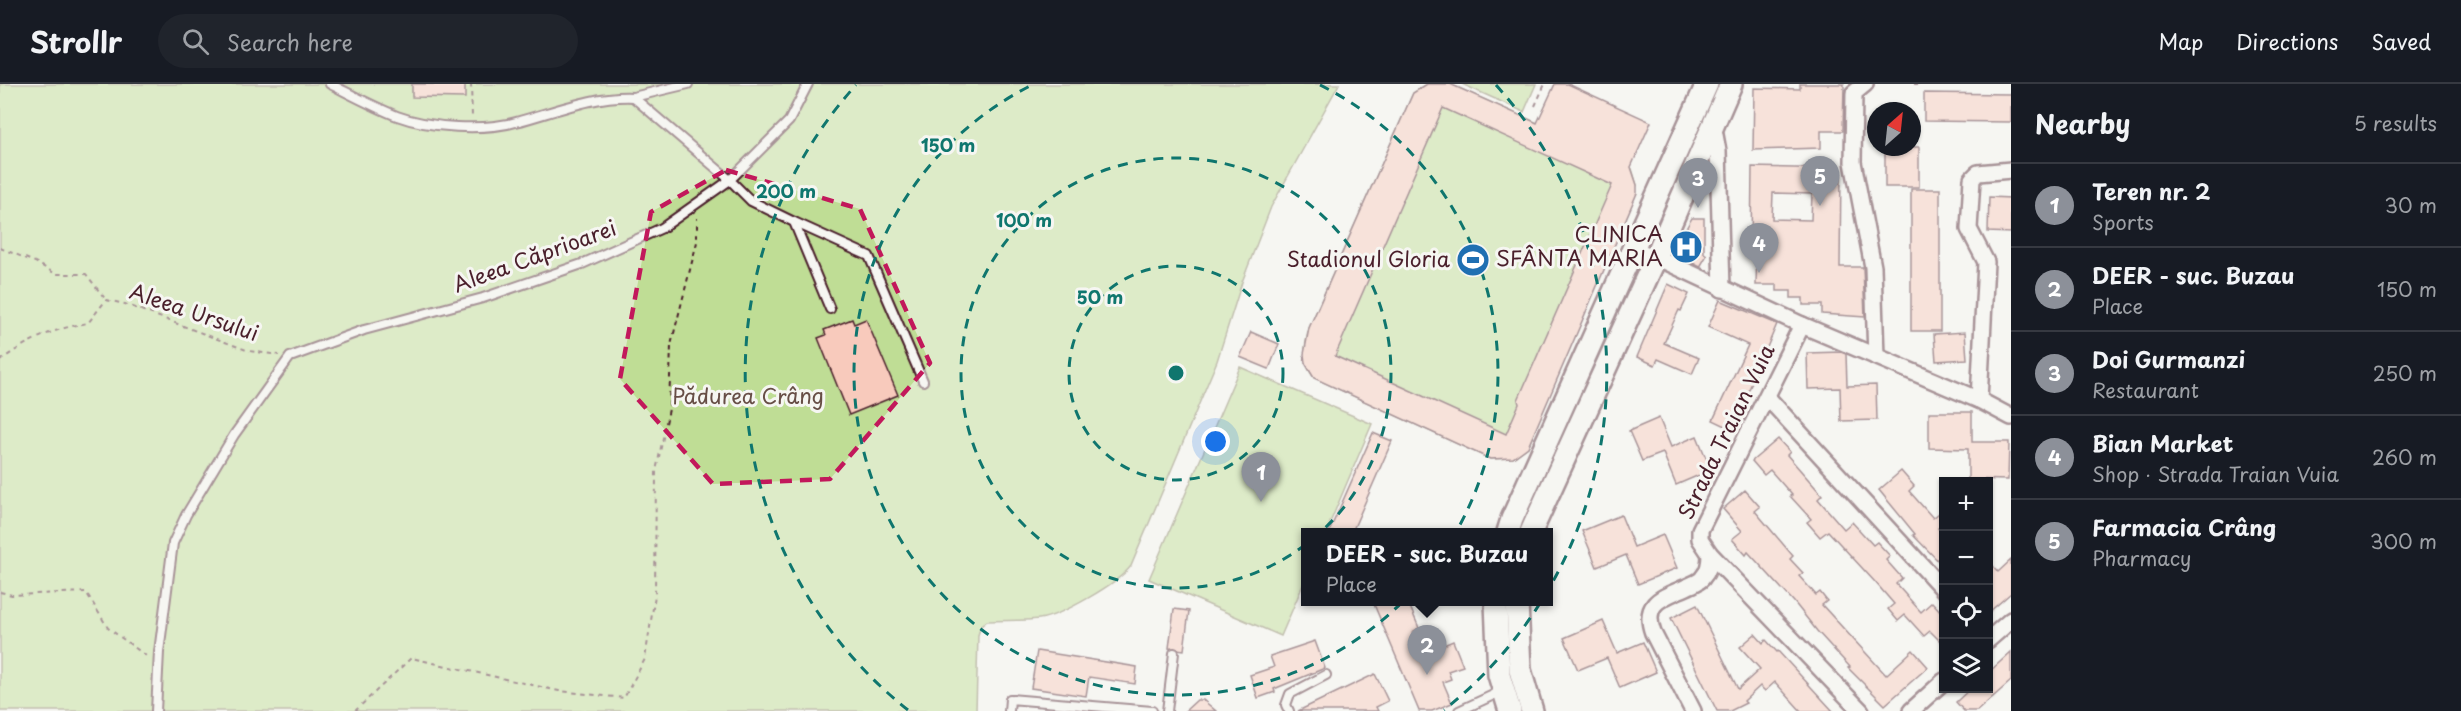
<!DOCTYPE html>
<html lang="en">
<head>
<meta charset="utf-8">
<style>
  body { margin:0; font-family:"Playpen Sans",sans-serif; background:#20242c; color:#f1f3f6 }
  .controls { position:absolute; right:18px; bottom:18px; display:grid; overflow:hidden; border-radius:0px; box-shadow:0 2px 4px #0004 }
  .controls button { width:54px; height:54px; display:grid; place-items:center; padding:0; border:0; border-bottom:2px solid #363941; background:#171b24; color:#f1f3f6; font:30px sans-serif }
  .compass { position:absolute; left:1867px; top:18px; width:54px; height:54px; border-radius:50%; background:#171b24; box-shadow:0 2px 4px #0004; rotate:27deg }
  .you { position:absolute; left:1216px; top:358px; width:21px; height:21px; margin:-15px; border:4px solid #fff; border-radius:50%; background:#1a73e8; box-shadow:0 0 0 9px #1a73e833 }
  .badge { display:grid; place-items:center; width:39px; height:39px; border-radius:50%; background:#8c9099; color:#fff; font-size:20px; font-weight:700 }
  .pin { position:absolute; translate:-50% -50px; filter:drop-shadow(0 2px 3px #0008) }
  .pin::after { content:''; position:absolute; top:32px; width:21px; height:18px; background:inherit; clip-path:polygon(0 0,100% 0,50% 100%) }
  .popup { position:absolute; left:1301px; top:444px; width:252px; height:78px; box-sizing:border-box; display:grid; place-content:center; border-radius:0px; background:#171b24; filter:drop-shadow(0 2px 4px #0005); font-size:20px; white-space:nowrap; color:#9ea1a6 }
  .popup b { font-size:22px; color:#f1f3f6 }
  .popup::after { content:''; position:absolute; left:50%; top:100%; margin-left:-12px; border:12px solid transparent; border-top-color:#171b24 }
  .list { margin:0; padding:0; list-style:none }
  h2 { display:flex; justify-content:space-between; align-items:center; height:78px; margin:0; padding:0 24px; font-size:26px }
  h2 small { font-size:20px; font-weight:400; color:#9ea1a6 }
  .list li { display:grid; grid-template-columns:39px 1fr auto; gap:18px; align-items:center; box-sizing:border-box; height:84px; padding:0 24px; border-top:2px solid #363941 }
  .list b { display:block; font-size:22px; white-space:nowrap }
  .list p { margin:0; font-size:20px; white-space:nowrap; color:#9ea1a6 }
  .list em { font-size:20px; font-style:normal; color:#9ea1a6 }
  .icon { flex:none; width:33px; height:33px; fill:none; stroke:currentColor; stroke-width:2; stroke-linecap:round; stroke-linejoin:round }
  .map { position:relative; flex:none; width:2011px; height:627px; overflow:hidden }
  header { display:flex; align-items:center; gap:36px; box-sizing:border-box; height:84px; padding:0 30px; background:#171b24; border-bottom:2px solid #363941 }
  header strong { font-size:28px }
  nav { display:flex; gap:33px; margin-inline-start:auto; font-size:21px }
  .search { width:420px; height:54px; background:#20242c; display:flex; align-items:center; gap:15px; box-sizing:border-box; padding:0 21px; border-radius:33px; color:#9ea1a6; font-size:22px }
  main { display:flex }
  aside { flex:1; background:#171b24 }
  .map>svg:first-child { display:block }
</style>
</head>
<body>
<header>
<strong>Strollr</strong>
<div class="search"><svg class="icon" aria-label="search" viewBox="0 0 24 24"><circle cx="10" cy="10" r="6"/><path d="M15 15l6 6"/></svg>Search here</div>
<nav><a>Map</a><a>Directions</a><a>Saved</a></nav>
</header>
<main>
<div class="map">
<svg width="2011" height="627" viewBox="0 0 2011 627">
  <rect width="100%" height="100%" fill="#f6f6f2"/>
  <filter id="ink" filterUnits="userSpaceOnUse"><feTurbulence type="fractalNoise" baseFrequency=".0167" numOctaves="2"/><feDisplacementMap in="SourceGraphic" scale="12" xChannelSelector="R" yChannelSelector="G"/><feConvolveMatrix kernelMatrix="1 2 1 2 8 2 1 2 1" color-interpolation-filters="sRGB"/></filter>
  <g filter="url(#ink)">
    <!-- green -->
    <g fill="#bfdd95" stroke="#847e60" stroke-width="1.5">
      <path d="M0,0H1339L1271,123L1242,198L1217,277L1131,482C1117,500 1061,532 1039,535C1022,537 1004,536 987,537L981,542L978,551L976,627H0Z"/>
      <path d="M1427,0H1450L1625,78L1632,85L1637,101L1528,363L1513,374L1490,375L1314,294C1301,277 1304,263 1309,244L1413,9Z"/>
      <polygon points="1462,0 1536,0 1524,28"/>
      <polygon points="1240,283 1372,340 1326,448 1306,448 1305,496 1281,552 1149,495"/>
    </g>
    <!-- building -->
    <g fill="#f8cabc" stroke="#4a1f2b" stroke-width="1.5" fill-rule="evenodd">
      <polygon points="412,0 465,0 465,14 412,13"/>
      <path d="M1427,0H1450L1537,39L1555,0H1568L1651,38L1631,83L1637,101V109L1528,363L1513,374L1490,375L1314,294L1305,279L1304,270L1309,244L1413,9ZM1443,24L1612,101L1518,316L1519,320L1506,350L1335,272Z"/>
      <polygon points="1800,0 1844,0 1843,47 1821,47 1821,64 1753,66 1754,4 1800,5"/>
      <polygon points="1924,9 2011,10 2011,38 1924,37"/>
      <rect x="1885" y="63" width="34" height="40"/>
      <path d="M1752,83L1841,85L1840,183H1863L1865,233L1822,230V221H1803V214H1791V207H1777V201H1756L1757,165H1751ZM1773,109L1812,110L1811,136L1772,135Z"/>
      <rect x="1911" y="105" width="29" height="142"/>
      <polygon points="1989,113 2011,114 2011,149 1988,148"/>
      <polygon points="1692,134 1704,134 1704,169 1707,171 1700,183 1678,171 1675,164"/>
      <polygon points="1668,200 1689,210 1681,227 1679,226 1664,259 1699,274 1692,290 1658,275 1655,281 1637,273"/>
      <polygon points="1720,216 1777,240 1732,345 1713,336 1748,261 1708,243"/>
      <polygon points="852,235 854,240 866,235 898,311 849,331 818,254 826,251 824,246"/>
      <polygon points="1251,248 1279,260 1269,285 1240,273"/>
      <polygon points="1965,248 1967,275 1936,277 1934,250"/>
      <polygon points="1841,268 1846,270 1847,302 1876,301 1877,336 1841,337 1840,304 1808,305 1807,269"/>
      <polygon points="1929,328 1972,328 1972,358 2009,358 2008,396 1968,395 1968,365 1929,364"/>
      <polygon points="1659,334 1671,363 1697,352 1711,386 1676,401 1663,369 1642,377 1629,347"/>
      <polygon points="1373,349 1392,357 1352,448 1329,448"/>
      <polygon points="1778,355 1790,368 1787,371 1822,411 1818,415 1844,445 1852,438 1873,461 1877,458 1890,472 1886,476 1902,494 1896,500 1921,528 1932,518 1944,531 1944,561 1930,547 1924,552 1905,531 1898,537 1888,525 1894,520 1875,498 1828,447 1820,453 1807,438 1811,435 1790,412 1792,411 1770,386 1764,391 1752,377"/>
      <polygon points="1901,387 1914,402 1909,407 1933,434 1944,425 1944,439 1938,444 1944,450 1944,483 1913,451 1915,450 1879,406"/>
      <polygon points="1745,406 1760,423 1755,427 1793,472 1790,475 1803,489 1799,492 1816,511 1820,508 1827,517 1822,521 1886,591 1913,566 1928,583 1885,621 1848,584 1850,583 1817,547 1794,518 1748,468 1746,471 1732,455 1742,447 1723,425"/>
      <polygon points="1621,431 1634,463 1663,451 1677,484 1638,500 1626,471 1597,483 1582,447"/>
      <polygon points="2011,476 2011,509 1989,528 1989,477 1998,488"/>
      <polygon points="1373,518 1408,518 1419,544 1412,548 1421,571 1453,557 1463,582 1448,587 1451,595 1443,598 1452,619 1432,627 1419,627"/>
      <polygon points="1697,521 1738,605 1760,585 1740,563 1755,550 1763,559 1766,556 1777,568 1778,567 1833,627 1801,627 1775,598 1765,607 1760,602 1744,617 1746,619 1730,627 1717,627 1671,534"/>
      <polygon points="1174,525 1189,527 1184,566 1169,564"/>
      <polygon points="1603,537 1617,569 1643,558 1656,588 1620,604 1607,574 1578,586 1564,554"/>
      <polygon points="1315,557 1325,584 1274,605 1275,608 1258,614 1250,591 1274,583 1270,572"/>
      <polygon points="1037,567 1137,583 1135,600 1089,593 1086,612 1031,604"/>
      <polygon points="2011,568 2011,597 1977,627 1964,627 1956,618 1971,604 1989,604 1989,588"/>
      <polygon points="1375,590 1388,617 1376,623 1378,627 1298,627"/>
      <polygon points="1197,616 1203,616 1216,627 1185,627"/>
    </g>
    <g fill="none" stroke-linecap="round" stroke-linejoin="round">
      <defs>
        <g id="lane">
          <polyline points="808,0 789,37 730,96 751,117 794,138 830,225"/>
          <polyline points="633,13 688,0"/>
          <polyline points="794,138 869,172 923,297"/>
          <path d="M156,627L159,568L173,459L186,431L234,351L290,273L364,246L483,214L582,180L662,144L730,96L633,13C594,11 554,28 516,38C484,47 429,44 397,32C374,23 352,11 330,0"/>
          <polyline points="1009,627 1010,615 1152,627"/>
          <polyline points="1167,627 1174,569"/>
          <polyline points="1289,627 1286,621 1290,610 1326,591"/>
          <polyline points="1459,627 1502,607"/>
        </g>
        <g id="street">
          <polyline points="1865,0 1854,9 1853,78 1873,183 1876,273"/>
          <polyline points="1713,40 1718,67 1722,205"/>
          <polyline points="1633,166 1656,173 1802,241 1979,316 2011,333"/>
          <polyline points="1802,241 1700,446 1700,455 1710,470 1861,627"/>
          <polyline points="1767,313 1944,506"/>
          <polyline points="1979,316 1986,178 1969,145 1972,95 1978,89 2011,86"/>
          <polyline points="1988,556 2011,536"/>
          <path d="M1693,627L1653,549C1641,516 1666,513 1691,501C1695,499 1701,497 1703,493C1709,487 1710,478 1710,470"/>
          <polyline points="1911,627 1944,597"/>
        </g>
        <g id="secondary">
          <polyline points="1508,448 1512,435 1707,0"/>
          <polyline points="1531,448 1656,173 1731,0"/>
          <polyline points="1496,518 1499,591 1510,627"/>
          <polyline points="1517,518 1520,586 1532,627"/>
        </g>
      </defs>
      <!-- lane casing -->
      <use href="#lane" stroke="#4a1f2b" stroke-width="12"/>
      <!-- street casing -->
      <use href="#street" stroke="#4a1f2b" stroke-width="20"/>
      <!-- secondary casing -->
      <use href="#secondary" stroke="#4a1f2b" stroke-width="26"/>
      <!-- path -->
      <g stroke="#4a1f2b" stroke-width="2" stroke-dasharray="4.5 4.5" stroke-linecap="butt">
        <polyline points="471,0 472,33"/>
        <polyline points="1914,0 1925,0"/>
        <polyline points="1535,22 1545,0"/>
        <polyline points="0,164 35,178 56,190 86,190 106,216"/>
        <path d="M0,277C26,257 55,244 88,239L106,216L125,220L249,267L279,271"/>
        <polyline points="0,508 12,511 86,508 108,544 149,574"/>
        <polyline points="355,627 411,574 559,607 624,614 645,575 655,511 656,387 669,325 671,261 697,158 697,134"/>
      </g>
      <!-- lane -->
      <use href="#lane" stroke="#f6f6f2" stroke-width="8"/>
      <!-- street -->
      <use href="#street" stroke="#f6f6f2" stroke-width="15"/>
      <!-- secondary -->
      <use href="#secondary" stroke="#f6f6f2" stroke-width="21"/>
    </g>
  </g>
  <!-- marked area -->
  <path d="M0 0H2011V627H0ZM726,86L860,125L930,279L830,395L713,400L620,295L651,128Z" fill="#f6f6f2" fill-opacity=".55" fill-rule="evenodd"/>
  <path fill="none" stroke="#c2185b" stroke-width="4.5" stroke-dasharray="12 8" stroke-linejoin="round" d="M726,86L860,125L930,279L830,395L713,400L620,295L651,128Z"/>
  <!-- distance rings -->
  <g fill="none" stroke="#0f766e" stroke-width="3" stroke-dasharray="10 8">
    <circle cx="1176" cy="289" r="107"/>
    <circle cx="1176" cy="289" r="215"/>
    <path d="M1320 1A322 322 0 1 1 1032 1"/>
    <path d="M908 626A430 430 0 0 1 856 1M1496 1A430 430 0 0 1 1444 626"/>
  </g>
  <!-- icons -->
  <defs>
    <symbol id="hospital-disc" viewBox="-11 -11 22 22"><circle r="9.5" fill="#1f6fb2" stroke="#f6f6f2"/><path d="M-5-5h3v3.5h4V-5h3V5h-3V1.5h-4V5h-3Z" fill="#fff"/></symbol>
    <symbol id="stadium-disc" viewBox="-11 -11 22 22"><circle r="9.5" fill="#1f6fb2" stroke="#f6f6f2"/><path d="M0-5a6.5 5 0 1 0 0 10a6.5 5 0 1 0 0-10ZM-3.5-1.8h7v3.6h-7Z" fill="#fff"/></symbol>
  </defs>
  <g fill-rule="evenodd">
    <use href="#hospital-disc" x="1667" y="144" width="38" height="38"/>
    <use href="#stadium-disc" x="1454" y="157" width="38" height="38"/>
  </g>
  <g text-anchor="middle" stroke-width="6" stroke-linejoin="round" paint-order="stroke">
    <!-- poi labels -->
    <g font-size="21" fill="#4a1f2b" stroke="#f6f6f2" text-anchor="end">
      <text x="1663" y="158">CLINICA<tspan x="1663" dy="24">SFÂNTA MARIA</tspan></text>
      <text x="1450" y="183">Stadionul Gloria</text>
    </g>
    <!-- street labels -->
    <g font-size="21" fill="#4a1f2b" stroke="#f6f6f2">
      <text transform="translate(535 173) rotate(-20)" y="7">Aleea Căprioarei</text>
      <text transform="translate(194 229) rotate(19)" y="7">Aleea Ursului</text>
      <text transform="translate(1727 348) rotate(-64)" y="7">Strada Traian Vuia</text>
    </g>
    <!-- park labels -->
    <g font-size="21" fill="#674e46" stroke="#f6f6f2">
      <text x="748" y="320">Pădurea Crâng</text>
    </g>
  </g>
  <circle cx="1176" cy="289" r="9" fill="#0f766e" stroke="#f6f6f2" stroke-width="3"/>
  <g font-size="18" text-anchor="middle" font-weight="bold" fill="#0f766e" stroke="#f6f6f2" stroke-width="6" stroke-linejoin="round" paint-order="stroke">
    <text x="948" y="68">150 m</text>
    <text x="786" y="114">200 m</text>
    <text x="1024" y="143">100 m</text>
    <text x="1100" y="220">50 m</text>
  </g>
</svg>
<div class="controls">
<button>+</button>
<button>−</button>
<button><svg class="icon" aria-label="locate" viewBox="0 0 24 24"><circle cx="12" cy="12" r="6"/><path d="M12 2v4M12 18v4M2 12h4M18 12h4"/></svg></button>
<button><svg class="icon" aria-label="layers" viewBox="0 0 24 24"><path d="M12 4l9 5-9 5-9-5zM3 14l9 5 9-5"/></svg></button>
</div>
<svg class="compass" viewBox="-18 -18 36 36"><path d="M0-13l5 13h-10z" fill="#e53935"/><path d="M0 13l5-13h-10z" fill="#9ea1a6"/></svg>
<div class="you"></div>
<div class="pin badge" style="left:1261px;top:418px">1</div>
<div class="pin badge" style="left:1427px;top:591px">2</div>
<div class="popup"><b>DEER - suc. Buzau</b>Place</div>
<div class="pin badge" style="left:1698px;top:124px">3</div>
<div class="pin badge" style="left:1759px;top:189px">4</div>
<div class="pin badge" style="left:1820px;top:122px">5</div>
</div>
<aside>
<h2>Nearby<small>5 results</small></h2>
<ul class="list">
<li><span class="badge">1</span><div><b>Teren nr. 2</b><p>Sports</p></div><em>30 m</em></li>
<li><span class="badge">2</span><div><b>DEER - suc. Buzau</b><p>Place</p></div><em>150 m</em></li>
<li><span class="badge">3</span><div><b>Doi Gurmanzi</b><p>Restaurant</p></div><em>250 m</em></li>
<li><span class="badge">4</span><div><b>Bian Market</b><p>Shop · Strada Traian Vuia</p></div><em>260 m</em></li>
<li><span class="badge">5</span><div><b>Farmacia Crâng</b><p>Pharmacy</p></div><em>300 m</em></li>
</ul>
</aside>
</main>
</body>
</html>
